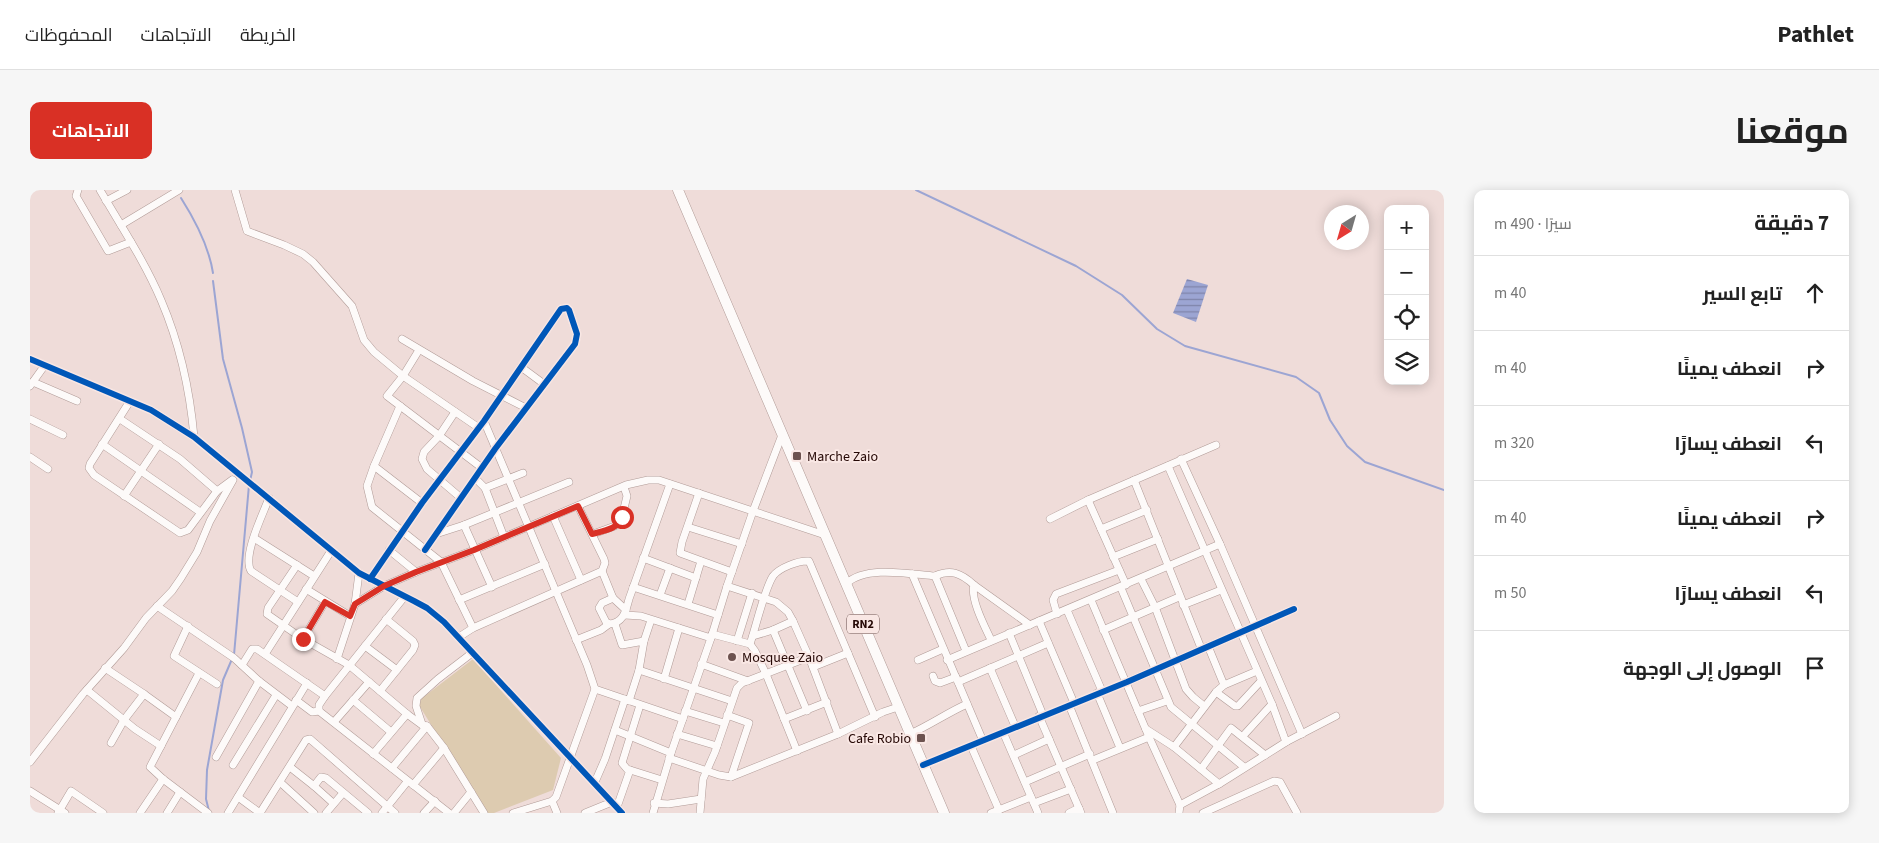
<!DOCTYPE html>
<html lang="ar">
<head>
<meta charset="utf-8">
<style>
  body { margin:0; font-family:"Source Sans 3",Cairo,sans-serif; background:#f6f6f6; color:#222; direction:rtl }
  .controls { position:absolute; right:15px; top:15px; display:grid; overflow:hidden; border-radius:10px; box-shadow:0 2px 12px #0003 }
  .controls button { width:45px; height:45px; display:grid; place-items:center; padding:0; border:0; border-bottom:1px solid #e0e0e0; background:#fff; color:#222; font:25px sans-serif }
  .compass { position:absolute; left:1294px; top:15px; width:45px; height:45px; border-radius:50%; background:#fff; box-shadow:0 2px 12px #0003; rotate:217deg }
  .stop { position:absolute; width:15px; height:15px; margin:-11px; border:4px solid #d93025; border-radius:50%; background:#fff }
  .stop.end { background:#d93025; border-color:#fff; box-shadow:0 1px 5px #0008 }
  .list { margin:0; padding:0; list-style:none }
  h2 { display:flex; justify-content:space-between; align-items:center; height:65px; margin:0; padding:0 20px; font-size:21px }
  h2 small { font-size:16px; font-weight:400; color:#767676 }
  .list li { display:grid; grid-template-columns:32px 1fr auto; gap:15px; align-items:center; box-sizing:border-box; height:75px; padding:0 20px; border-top:1px solid #e0e0e0 }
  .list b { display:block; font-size:19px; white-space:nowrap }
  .list em { font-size:16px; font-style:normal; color:#767676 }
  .icon { flex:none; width:28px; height:28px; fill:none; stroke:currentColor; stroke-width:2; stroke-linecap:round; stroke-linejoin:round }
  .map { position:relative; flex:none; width:1414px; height:623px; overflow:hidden; direction:ltr; border-radius:10px }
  header { display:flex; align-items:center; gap:30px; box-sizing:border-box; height:70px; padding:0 25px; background:#fff; border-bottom:1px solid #e0e0e0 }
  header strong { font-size:24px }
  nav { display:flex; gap:28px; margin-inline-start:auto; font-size:18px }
  .intro { display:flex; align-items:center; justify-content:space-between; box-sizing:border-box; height:120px; padding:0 30px }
  h1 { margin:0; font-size:35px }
  .button { padding:12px 22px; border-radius:10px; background:#d93025; color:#fff; font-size:18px; font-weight:700 }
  main { display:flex; gap:30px; padding:0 30px }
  aside { flex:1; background:#fff; border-radius:10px; box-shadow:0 2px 12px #0003 }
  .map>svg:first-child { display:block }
</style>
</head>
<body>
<header>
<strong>Pathlet</strong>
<nav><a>الخريطة</a><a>الاتجاهات</a><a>المحفوظات</a></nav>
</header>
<div class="intro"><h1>موقعنا</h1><a class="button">الاتجاهات</a></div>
<main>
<aside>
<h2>7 دقيقة<small>سيرًا · 490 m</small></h2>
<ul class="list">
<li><svg class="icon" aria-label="ahead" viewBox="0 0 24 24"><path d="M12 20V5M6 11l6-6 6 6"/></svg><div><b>تابع السير</b></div><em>40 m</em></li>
<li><svg class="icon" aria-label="right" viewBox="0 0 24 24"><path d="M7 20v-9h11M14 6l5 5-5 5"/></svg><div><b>انعطف يمينًا</b></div><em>40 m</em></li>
<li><svg class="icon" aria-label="left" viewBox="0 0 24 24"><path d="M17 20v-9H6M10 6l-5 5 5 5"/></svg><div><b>انعطف يسارًا</b></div><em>320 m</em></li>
<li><svg class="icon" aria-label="right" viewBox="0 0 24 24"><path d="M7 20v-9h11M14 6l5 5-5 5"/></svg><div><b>انعطف يمينًا</b></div><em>40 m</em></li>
<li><svg class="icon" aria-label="left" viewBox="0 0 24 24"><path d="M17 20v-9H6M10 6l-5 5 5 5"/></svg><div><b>انعطف يسارًا</b></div><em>50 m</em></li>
<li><svg class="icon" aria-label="arrive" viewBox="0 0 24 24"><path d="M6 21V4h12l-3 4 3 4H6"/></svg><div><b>الوصول إلى الوجهة</b></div></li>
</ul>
</aside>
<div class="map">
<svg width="1414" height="623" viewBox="0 0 1414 623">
  <defs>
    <pattern id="water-rules" width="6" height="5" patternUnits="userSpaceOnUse" patternTransform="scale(1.25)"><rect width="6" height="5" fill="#9ca5d3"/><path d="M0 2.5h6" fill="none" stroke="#7f84a9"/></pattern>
  </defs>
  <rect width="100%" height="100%" fill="#efdcd9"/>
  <!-- park -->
  <polygon fill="#ddcbb0" points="443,469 531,568 523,600 464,623 456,623 387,512"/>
  <!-- water -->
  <polygon fill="url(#water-rules)" points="1157,89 1178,95 1166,132 1143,123"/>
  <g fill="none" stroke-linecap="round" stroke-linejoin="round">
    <!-- stream -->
    <g stroke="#9ca5d3" stroke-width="2">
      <polyline points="886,0 1046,76 1092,105 1127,139 1155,156 1266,187 1289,203 1300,230 1317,256 1335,272 1414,300"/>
      <path d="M151,8C165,30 179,57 183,83"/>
      <polyline points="183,91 193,169 212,238 222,282 220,291"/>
      <polyline points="204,465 219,295"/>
      <polyline points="179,621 176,609 177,580 193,490 202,469"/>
    </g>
    <defs>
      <g id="minor">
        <polyline points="48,0 46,6 78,61 101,52"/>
        <path d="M70,0C91,36 115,72 131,110C149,152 160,201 164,247"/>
        <polyline points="205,0 217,41 254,55 273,64 283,72 322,116 334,150 344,162 373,186 449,238"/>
        <polyline points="76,11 97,0"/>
        <polyline points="91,35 149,0"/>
        <polyline points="372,149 443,191 496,218"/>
        <polyline points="389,160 373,186 357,206 452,278"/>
        <polyline points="0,169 121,220 164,247 329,383 384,411 397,418 414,432 592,623"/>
        <polyline points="491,177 514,194"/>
        <polyline points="3,192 47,211"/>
        <polyline points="0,196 15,175"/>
        <polyline points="100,211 60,274 59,278 64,285 150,343 158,340 187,301 202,290"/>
        <polyline points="370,216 344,276 392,313"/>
        <polyline points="425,222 409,246 394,262 392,269 397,279 431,308"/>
        <polyline points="0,229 33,245"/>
        <polyline points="90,229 150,269 187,301"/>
        <polyline points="454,231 557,475 565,499 526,607 522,611 483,623"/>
        <polyline points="72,254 170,322"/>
        <polyline points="0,267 18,279"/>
        <polyline points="1151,269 1190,354 1272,544"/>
        <polyline points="344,276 337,296 342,317 411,372 443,438"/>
        <polyline points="1138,276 1242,514 1256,552"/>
        <polyline points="445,288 455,298 474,347"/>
        <polyline points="1104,290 1171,458"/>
        <polyline points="455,298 493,283"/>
        <polyline points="669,303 652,352 650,363 702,382"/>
        <polyline points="94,306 129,254"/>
        <path d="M239,308C233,324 212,366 221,381L268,412"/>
        <polyline points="1058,310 1096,395"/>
        <polyline points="523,326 551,390"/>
        <polyline points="1020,329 1058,310 1186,255"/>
        <polyline points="434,335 462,397"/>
        <polyline points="658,337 712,354"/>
        <polyline points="1071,339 1117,320"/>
        <polyline points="409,343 434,335 539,292"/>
        <polyline points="563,344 585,336 591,331 597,306 594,297"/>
        <polyline points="224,348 284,386"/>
        <polyline points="359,360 386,382"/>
        <polyline points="1083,367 1128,349"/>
        <polyline points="613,368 666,388"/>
        <polyline points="267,375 238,418 237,424 273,449 319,475 377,524 392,535 397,536 414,558 454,623"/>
        <polyline points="572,381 583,408 596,420"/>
        <polyline points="882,384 953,551"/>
        <polyline points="905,386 936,461"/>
        <polyline points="340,389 392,313 454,231 531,119 537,118 539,120 547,144 545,154 465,259 395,360"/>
        <polyline points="1111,389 1125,417 1156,499 1163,507 1174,516"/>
        <path d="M816,394C835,375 880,384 905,386C921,379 931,383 944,395"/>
        <polyline points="697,396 746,412 758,422 763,431 779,467 808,544"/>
        <polyline points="603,397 688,425"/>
        <polyline points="1091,398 1141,517 1214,577"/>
        <polyline points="276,399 320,426"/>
        <polyline points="630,405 640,378"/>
        <path d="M583,408L572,413L569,418L576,432L579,434C594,433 596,420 599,409L640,294"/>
        <polyline points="429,410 515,374"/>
        <polyline points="1061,410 1119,547 1150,615 1149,623"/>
        <polyline points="325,414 354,396 386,382 444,360 596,295 618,290 629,290 795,345"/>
        <polyline points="658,414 671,371"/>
        <polyline points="1153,415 1191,400"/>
        <polyline points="127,416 204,468 229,491 262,516"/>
        <polyline points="1037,420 1072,501"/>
        <polyline points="1027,424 1023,410 1026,404 1089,380"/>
        <polyline points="595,425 611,426 681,448"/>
        <polyline points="1009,431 1044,513"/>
        <polyline points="585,434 592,455 614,451 609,480 702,511"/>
        <polyline points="158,436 144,466 187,494"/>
        <polyline points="743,440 777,521"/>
        <polyline points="1073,440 1149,407"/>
        <polyline points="979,443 1013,525"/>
        <polyline points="682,444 720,454 725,461 736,484 767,561"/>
        <polyline points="723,446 743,440 763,431"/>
        <polyline points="429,447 443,438 572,381 575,373 574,369 548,316"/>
        <polyline points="273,449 295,412"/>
        <polyline points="546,450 571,440 579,434"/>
        <path d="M961,450C955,437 940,409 944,395L1000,435"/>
        <polyline points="614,451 621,430"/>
        <polyline points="707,451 722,403"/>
        <path d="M720,454C726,437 734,400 743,386C749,378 769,370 779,371L845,527"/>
        <polyline points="335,456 367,480"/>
        <polyline points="1178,456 1194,495"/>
        <polyline points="235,464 301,361"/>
        <polyline points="307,469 325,414 329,383"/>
        <polyline points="888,470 913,459"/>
        <polyline points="917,470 1190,354"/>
        <polyline points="671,474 718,491"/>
        <polyline points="212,475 222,459 227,459 295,506"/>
        <polyline points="783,477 818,463"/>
        <polyline points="75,478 114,504 146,527"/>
        <polyline points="960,478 985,536"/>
        <polyline points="169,483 120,577 133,589 178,623"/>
        <polyline points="903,486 905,491 910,493 926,487"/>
        <polyline points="634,489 649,438"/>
        <polyline points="928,492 1018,453"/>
        <polyline points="565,499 653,529"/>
        <polyline points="57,500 105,539 131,556"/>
        <polyline points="350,501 383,460 385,455 383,451 356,429"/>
        <polyline points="1186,502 1205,516 1208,516 1231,491"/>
        <polyline points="1067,503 1090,558"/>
        <polyline points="266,510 282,522 289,521 419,623"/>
        <polyline points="323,510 361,542"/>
        <polyline points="599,511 609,480"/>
        <polyline points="610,515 592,573 597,579 632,590"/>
        <polyline points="1039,515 1083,623"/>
        <polyline points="289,521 289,515 295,506 375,406"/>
        <polyline points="655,521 694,533"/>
        <polyline points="1108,521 1137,511"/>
        <polyline points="697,525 719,533 701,587"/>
        <polyline points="1009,526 1051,623"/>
        <polyline points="754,529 797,512"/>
        <polyline points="304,532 339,492"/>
        <polyline points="392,534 386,516 387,508 408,489 442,463"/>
        <polyline points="1116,539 1144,557 1189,594"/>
        <polyline points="585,540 641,563"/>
        <polyline points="973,542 1008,623"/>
        <polyline points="647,544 687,556"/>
        <path d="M880,544C900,535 917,523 937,514"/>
        <polyline points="1213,546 1242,514"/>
        <polyline points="81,553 94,530 114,504"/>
        <polyline points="941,556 969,620"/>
        <polyline points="1144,557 1186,502 1194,495 1227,481"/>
        <polyline points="343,564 377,524"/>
        <polyline points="984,565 1019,549"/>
        <polyline points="186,567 229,491"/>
        <polyline points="639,568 689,585 701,587 808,544 853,522 868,517"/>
        <polyline points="1063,570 1119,547"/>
        <polyline points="0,572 53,504 94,458 116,428 142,401 151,388 167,362 180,331 203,290"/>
        <polyline points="203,575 246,505"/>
        <polyline points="893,575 1097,492 1264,419"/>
        <polyline points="260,577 284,596 291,587 296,588 338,623"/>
        <polyline points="362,578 397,536"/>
        <polyline points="1171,579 1201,538 1235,565"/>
        <polyline points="565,592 575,569 595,509"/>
        <polyline points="995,592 1060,564"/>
        <polyline points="251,593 284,623"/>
        <polyline points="383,595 414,558"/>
        <polyline points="284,596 303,613"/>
        <polyline points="0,601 35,623"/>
        <polyline points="208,607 230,623"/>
        <polyline points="522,611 527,623"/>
        <polyline points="624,613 638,614 671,609"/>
        <polyline points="1004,613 1041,599"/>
        <polyline points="1150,615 1189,594 1256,552 1306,526"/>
        <polyline points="587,617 600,580"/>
        <polyline points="28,623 41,601 73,623"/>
        <polyline points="110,623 133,589"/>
        <polyline points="137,623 150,602"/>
        <polyline points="198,623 277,493"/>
        <polyline points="230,623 276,550 280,549 365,623"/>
        <polyline points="296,623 313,603"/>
        <polyline points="352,623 377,592"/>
        <polyline points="394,623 405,611"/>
        <polyline points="424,623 441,602"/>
        <polyline points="555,623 582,612"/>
        <polyline points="623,623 641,563 681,448 697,396 723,321 752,245"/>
        <polyline points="670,623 673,589 685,562 707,498 712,493 779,467"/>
        <polyline points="961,623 1001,607"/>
        <polyline points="1039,623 1049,618"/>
        <polyline points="1173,623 1244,591 1250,592 1267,623"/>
      </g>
      <polyline id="highway" points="648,0 914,623"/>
    </defs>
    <!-- minor casing -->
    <use href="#minor" stroke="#b19b97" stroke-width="8"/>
    <!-- highway casing -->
    <use href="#highway" stroke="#b19b97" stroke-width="11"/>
    <!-- minor -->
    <use href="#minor" stroke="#fdfaf9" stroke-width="7"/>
    <!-- highway -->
    <use href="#highway" stroke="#fdfaf9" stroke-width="10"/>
    <defs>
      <g id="cycleway">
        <polyline points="0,169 121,220 164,247 329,383 384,411 397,418 414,432 592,623"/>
        <polyline points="340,389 392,313 454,231 531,119 537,118 539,120 547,144 545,154 465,259 395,360"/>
        <polyline points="893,575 1097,492 1264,419"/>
      </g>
    </defs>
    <!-- cycleway casing -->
    <use href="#cycleway" stroke="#f9e7e4" stroke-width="9"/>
    <!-- cycleway -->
    <use href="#cycleway" stroke="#0057b8" stroke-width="6"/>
  </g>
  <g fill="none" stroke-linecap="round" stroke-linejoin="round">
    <!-- route -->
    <path stroke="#d93025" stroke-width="6" d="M273,449L295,412L320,426L325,414L354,396L386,382L444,360L548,316L562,344C573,341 589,339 592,327"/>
  </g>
  <!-- markers -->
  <g fill="#6c524f" stroke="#f9e7e4" stroke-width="2">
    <rect x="762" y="261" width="10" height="10" rx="2.5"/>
    <circle cx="702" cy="467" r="5"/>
    <rect x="886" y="543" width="10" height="10" rx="2.5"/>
  </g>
  <g text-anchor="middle" stroke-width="4" stroke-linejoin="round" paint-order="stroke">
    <!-- shield labels -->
    <rect fill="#f9e7e4" stroke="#654b48" stroke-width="1" x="817" y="424.5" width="32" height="19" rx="4"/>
    <g font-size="12" font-weight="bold" fill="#250805">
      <text x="833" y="438">RN2</text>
    </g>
    <!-- poi labels -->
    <g font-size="14" fill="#250805" stroke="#f9e7e4" text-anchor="start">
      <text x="777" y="271">Marche Zaio</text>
      <text x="712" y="472">Mosquee Zaio</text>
      <text x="881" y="553" text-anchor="end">Cafe Robio</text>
    </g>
  </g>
</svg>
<div class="controls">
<button>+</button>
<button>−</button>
<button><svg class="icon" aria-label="locate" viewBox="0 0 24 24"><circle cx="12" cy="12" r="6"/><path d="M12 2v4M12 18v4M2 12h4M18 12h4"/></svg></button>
<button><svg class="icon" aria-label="layers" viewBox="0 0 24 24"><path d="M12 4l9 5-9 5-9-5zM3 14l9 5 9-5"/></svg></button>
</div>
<svg class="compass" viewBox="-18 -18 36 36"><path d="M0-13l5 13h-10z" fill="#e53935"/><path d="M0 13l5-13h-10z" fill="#767676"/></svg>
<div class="stop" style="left:592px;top:327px"></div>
<div class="stop end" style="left:273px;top:449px"></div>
</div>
</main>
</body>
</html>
